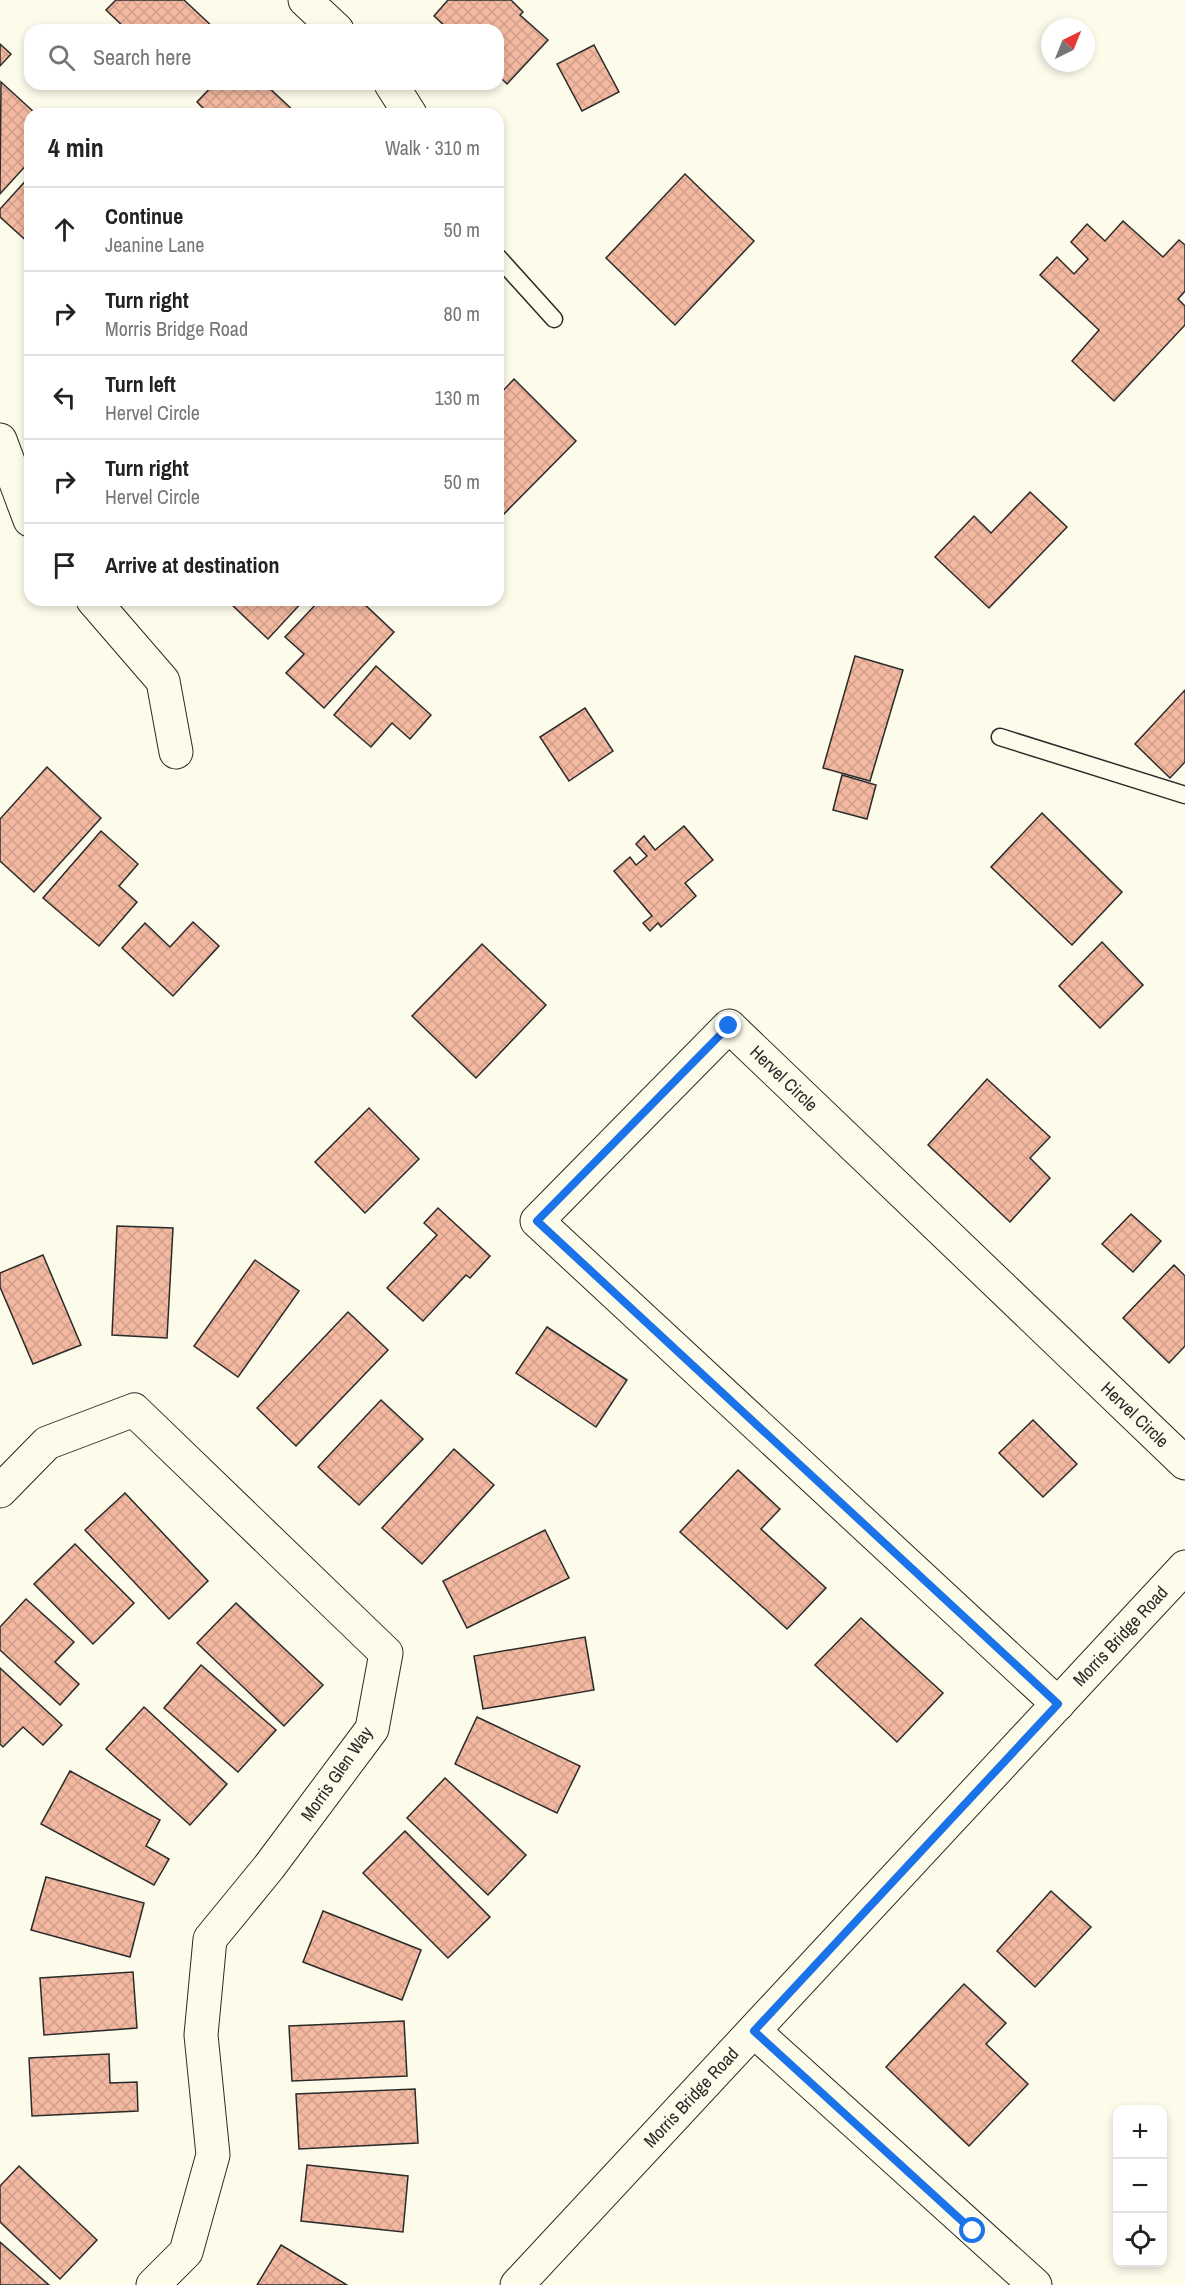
<!DOCTYPE html>
<html lang="en">
<head>
<meta charset="utf-8">
<style>
  body { margin:0; font-family:"Archivo Narrow",sans-serif; background:#f6f6f6; color:#222 }
  .controls { position:absolute; right:18px; bottom:18px; display:grid; overflow:hidden; border-radius:12px; box-shadow:0 3px 9px #0003 }
  .controls button { width:54px; height:54px; display:grid; place-items:center; padding:0; border:0; border-bottom:2px solid #e0e0e0; background:#fff; color:#222; font:30px sans-serif }
  .compass { position:absolute; left:1041px; top:18px; width:54px; height:54px; border-radius:50%; background:#fff; box-shadow:0 3px 9px #0003; rotate:43deg }
  .stop { position:absolute; width:18px; height:18px; margin:-14px; border:4px solid #1a73e8; border-radius:50%; background:#fff }
  .stop.end { background:#1a73e8; border-color:#fff; box-shadow:0 2px 6px #0008 }
  .list { margin:0; padding:0; list-style:none }
  h2 { display:flex; justify-content:space-between; align-items:center; height:78px; margin:0; padding:0 24px; font-size:26px }
  h2 small { font-size:20px; font-weight:400; color:#767676 }
  .list li { display:grid; grid-template-columns:39px 1fr auto; gap:18px; align-items:center; box-sizing:border-box; height:84px; padding:0 24px; border-top:2px solid #e0e0e0 }
  .list b { display:block; font-size:22px; white-space:nowrap }
  .list p { margin:0; font-size:20px; white-space:nowrap; color:#767676 }
  .list em { font-size:20px; font-style:normal; color:#767676 }
  .icon { flex:none; width:33px; height:33px; fill:none; stroke:currentColor; stroke-width:2; stroke-linecap:round; stroke-linejoin:round }
  .map { position:relative; flex:none; width:1185px; height:2285px; overflow:hidden }
  .search { position:absolute; background:#fff; box-shadow:0 3px 9px #0003; left:24px; top:24px; width:480px; height:66px; display:flex; align-items:center; gap:15px; box-sizing:border-box; padding:0 21px; border-radius:18px; color:#767676; font-size:22px }
  .panel { position:absolute; background:#fff; box-shadow:0 3px 9px #0003; left:24px; top:108px; width:480px; height:498px; border-radius:18px }
  .map>svg:first-child { display:block }
</style>
</head>
<body>
<div class="map">
<svg width="1185" height="2285" viewBox="0 0 1185 2285">
  <defs>
    <pattern id="building-cross-hatch" width="8" height="8" patternUnits="userSpaceOnUse" patternTransform="scale(1.5)"><rect width="8" height="8" fill="#f2b8a0"/><path d="M0 0l8 8M0 8l8-8" fill="none" stroke="#d09e8a"/></pattern>
  </defs>
  <rect width="100%" height="100%" fill="#fdfbea"/>
  <!-- building -->
  <g fill="url(#building-cross-hatch)" stroke="#2b2b2b" stroke-width="1.5">
    <polygon points="116,0 184,0 216,30 127,30 106,10"/>
    <polygon points="448,0 511,0 523,12 520,15 548,40 507,84 498,75 498,30 449,30 434,16"/>
    <polygon points="0,44 11,54 0,66"/>
    <polygon points="594,45 619,92 582,111 557,64"/>
    <polygon points="1,82 36,114 30,114 30,161 0,194"/>
    <polygon points="214,84 265,84 297,114 209,114 197,102"/>
    <polygon points="685,174 754,241 675,325 606,258"/>
    <polygon points="30,176 30,244 0,217 0,209"/>
    <polygon points="1123,221 1163,257 1179,240 1185,245 1185,291 1178,299 1185,306 1185,325 1114,401 1072,361 1099,330 1040,275 1057,257 1074,274 1088,259 1071,242 1087,224 1105,241"/>
    <polygon points="514,379 576,441 498,520 498,396"/>
    <polygon points="1030,492 1067,527 989,608 935,557 974,516 991,533"/>
    <polygon points="236,600 304,600 268,639 232,605"/>
    <polygon points="320,600 360,600 394,632 324,708 286,673 304,654 285,637"/>
    <polygon points="855,656 903,670 870,781 823,768"/>
    <polygon points="376,666 431,715 410,739 392,723 371,747 334,715"/>
    <polygon points="1185,690 1185,762 1170,778 1135,744"/>
    <polygon points="585,708 613,751 569,781 540,737"/>
    <polygon points="47,767 101,818 34,892 0,861 0,819"/>
    <polygon points="842,775 876,785 867,819 833,810"/>
    <polygon points="1042,813 1122,892 1072,945 991,867"/>
    <polygon points="684,826 713,860 685,883 696,896 661,927 658,923 650,931 643,923 652,916 614,871 630,857 636,865 647,856 636,844 644,836 655,850"/>
    <polygon points="101,831 138,864 119,886 137,902 99,946 43,898"/>
    <polygon points="193,922 219,946 173,996 122,948 145,923 170,947"/>
    <polygon points="1102,942 1143,985 1100,1028 1059,986"/>
    <polygon points="482,944 546,1005 476,1078 412,1016"/>
    <polygon points="987,1079 1050,1137 1030,1158 1050,1178 1010,1222 928,1145"/>
    <polygon points="369,1108 419,1159 365,1213 315,1162"/>
    <polygon points="438,1208 490,1256 470,1278 466,1275 423,1321 387,1288 437,1235 424,1223"/>
    <polygon points="1131,1214 1161,1241 1133,1272 1102,1244"/>
    <polygon points="117,1226 173,1228 167,1338 112,1335"/>
    <polygon points="43,1255 81,1345 33,1364 0,1287 0,1273"/>
    <polygon points="255,1260 299,1291 238,1377 194,1346"/>
    <polygon points="1174,1265 1185,1276 1185,1346 1169,1363 1123,1318"/>
    <polygon points="348,1312 388,1350 296,1446 257,1408"/>
    <polygon points="547,1327 627,1380 596,1427 516,1373"/>
    <polygon points="381,1400 423,1439 359,1505 318,1467"/>
    <polygon points="1033,1420 1077,1464 1043,1497 999,1453"/>
    <polygon points="454,1449 494,1485 422,1564 382,1528"/>
    <polygon points="738,1470 780,1509 761,1529 826,1588 787,1629 680,1532"/>
    <polygon points="125,1493 208,1581 169,1619 85,1530"/>
    <polygon points="545,1530 569,1578 467,1628 443,1581"/>
    <polygon points="75,1544 134,1603 93,1644 34,1584"/>
    <polygon points="26,1599 74,1642 55,1662 79,1684 60,1705 0,1650 0,1627"/>
    <polygon points="236,1603 323,1685 284,1726 197,1643"/>
    <polygon points="861,1618 943,1693 897,1742 815,1665"/>
    <polygon points="585,1637 594,1690 483,1709 474,1656"/>
    <polygon points="201,1665 276,1730 238,1772 164,1708"/>
    <polygon points="0,1668 62,1725 43,1745 23,1727 3,1747 0,1744"/>
    <polygon points="144,1707 227,1784 190,1825 106,1749"/>
    <polygon points="477,1717 580,1766 557,1813 455,1764"/>
    <polygon points="70,1771 160,1820 146,1846 169,1859 154,1885 41,1824"/>
    <polygon points="445,1778 526,1855 488,1895 407,1818"/>
    <polygon points="405,1831 490,1917 448,1958 363,1873"/>
    <polygon points="46,1877 144,1903 130,1957 31,1930"/>
    <polygon points="1051,1891 1091,1927 1035,1987 997,1951"/>
    <polygon points="323,1911 421,1950 402,2000 303,1962"/>
    <polygon points="133,1972 137,2028 44,2035 40,1978"/>
    <polygon points="964,1984 1006,2023 986,2044 1028,2084 969,2146 886,2067"/>
    <polygon points="404,2021 407,2076 292,2081 289,2026"/>
    <polygon points="109,2054 110,2083 137,2082 138,2111 32,2116 29,2058"/>
    <polygon points="415,2089 418,2143 299,2149 296,2094"/>
    <polygon points="307,2165 408,2176 403,2232 301,2221"/>
    <polygon points="19,2166 97,2240 60,2279 0,2222 0,2186"/>
    <polygon points="0,2242 49,2285 0,2285"/>
    <polygon points="281,2245 347,2285 257,2285"/>
  </g>
  <g fill="none" stroke-linecap="round" stroke-linejoin="round">
    <defs>
      <g id="service">
        <polyline points="498,257 554,319"/>
        <polyline points="1000,737 1185,795"/>
      </g>
      <g id="minor">
        <polyline points="305,0 337,30"/>
        <polyline points="391,84 410,114"/>
        <polyline points="0,440 30,520"/>
        <polyline points="93,600 163,681 176,752"/>
        <polyline points="0,1491 47,1443 134,1410 386,1653 372,1729 269,1867 210,1939 201,2035 213,2155 186,2252 153,2285"/>
        <path id="s1" d="M1058,1704L537,1221L729,1026L1185,1463"/>
        <polyline points="754,2031 1035,2285"/>
      </g>
      <g id="tertiary">
        <path id="s2" d="M517,2285L1185,1567"/>
      </g>
    </defs>
    <!-- service casing -->
    <use href="#service" stroke="#2b2b2b" stroke-width="19"/>
    <!-- minor casing -->
    <use href="#minor" stroke="#2b2b2b" stroke-width="35"/>
    <!-- tertiary casing -->
    <use href="#tertiary" stroke="#2b2b2b" stroke-width="35"/>
    <!-- service -->
    <use href="#service" stroke="#fdfbea" stroke-width="16"/>
    <!-- minor -->
    <use href="#minor" stroke="#fdfbea" stroke-width="33"/>
    <!-- tertiary -->
    <use href="#tertiary" stroke="#fdfbea" stroke-width="33"/>
  </g>
  <g fill="none" stroke-linecap="round" stroke-linejoin="round">
    <!-- route -->
    <polyline stroke="#1a73e8" stroke-width="8" points="729,1026 537,1221 1058,1704 754,2031 973,2231"/>
  </g>
  <g text-anchor="middle" stroke-width="4.5" stroke-linejoin="round" paint-order="stroke">
    <!-- street labels -->
    <g font-size="18" fill="#2b2b2b" stroke="#fdfbea">
      <text dy="6" stroke="none"><textPath href="#s1" startOffset="1060">Hervel Circle</textPath></text>
      <text dy="6" stroke="none"><textPath href="#s1" startOffset="1546">Hervel Circle</textPath></text>
      <text dy="6" stroke="none"><textPath href="#s2" startOffset="886">Morris Bridge Road</textPath></text>
      <text transform="translate(337 1774) rotate(-55)" y="6">Morris Glen Way</text>
      <text dy="6" stroke="none"><textPath href="#s2" startOffset="256">Morris Bridge Road</textPath></text>
    </g>
  </g>
</svg>
<div class="controls">
<button>+</button>
<button>−</button>
<button><svg class="icon" aria-label="locate" viewBox="0 0 24 24"><circle cx="12" cy="12" r="6"/><path d="M12 2v4M12 18v4M2 12h4M18 12h4"/></svg></button>
</div>
<svg class="compass" viewBox="-18 -18 36 36"><path d="M0-13l5 13h-10z" fill="#e53935"/><path d="M0 13l5-13h-10z" fill="#767676"/></svg>
<div class="stop" style="left:973px;top:2231px"></div>
<div class="stop end" style="left:729px;top:1026px"></div>
<div class="search"><svg class="icon" aria-label="search" viewBox="0 0 24 24"><circle cx="10" cy="10" r="6"/><path d="M15 15l6 6"/></svg>Search here</div>
<section class="panel">
<h2>4 min<small>Walk · 310 m</small></h2>
<ul class="list">
<li><svg class="icon" aria-label="ahead" viewBox="0 0 24 24"><path d="M12 20V5M6 11l6-6 6 6"/></svg><div><b>Continue</b><p>Jeanine Lane</p></div><em>50 m</em></li>
<li><svg class="icon" aria-label="right" viewBox="0 0 24 24"><path d="M7 20v-9h11M14 6l5 5-5 5"/></svg><div><b>Turn right</b><p>Morris Bridge Road</p></div><em>80 m</em></li>
<li><svg class="icon" aria-label="left" viewBox="0 0 24 24"><path d="M17 20v-9H6M10 6l-5 5 5 5"/></svg><div><b>Turn left</b><p>Hervel Circle</p></div><em>130 m</em></li>
<li><svg class="icon" aria-label="right" viewBox="0 0 24 24"><path d="M7 20v-9h11M14 6l5 5-5 5"/></svg><div><b>Turn right</b><p>Hervel Circle</p></div><em>50 m</em></li>
<li><svg class="icon" aria-label="arrive" viewBox="0 0 24 24"><path d="M6 21V4h12l-3 4 3 4H6"/></svg><div><b>Arrive at destination</b></div></li>
</ul>
</section>
</div>
</body>
</html>
